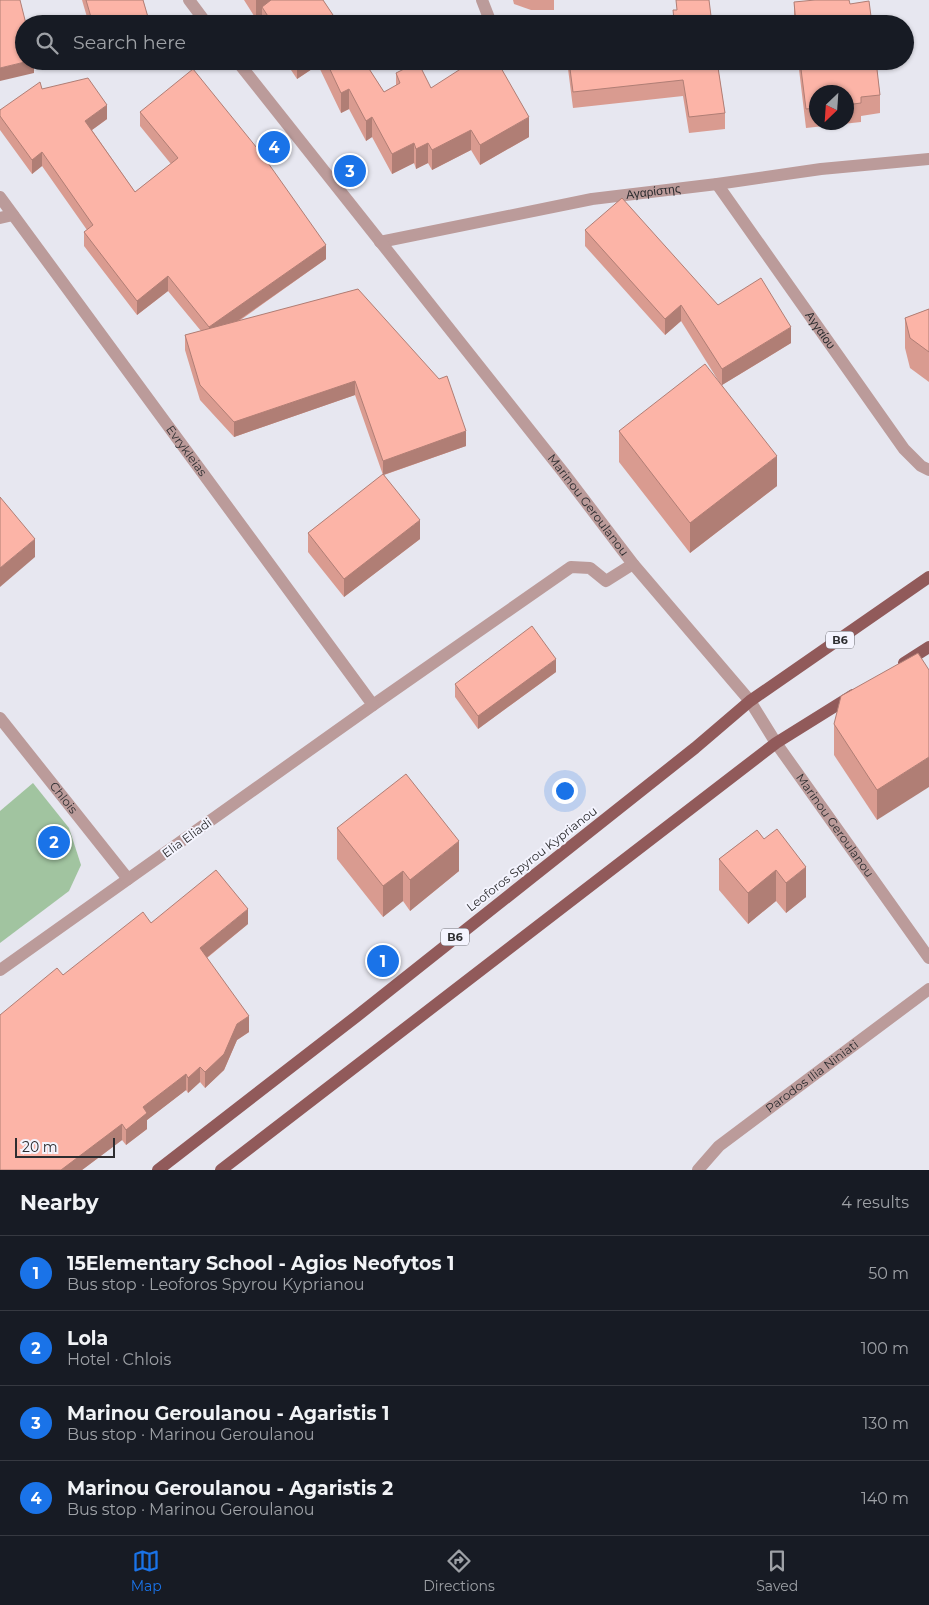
<!DOCTYPE html>
<html lang="en">
<head>
<meta charset="utf-8">
<style>
  body { margin:0; font-family:Montserrat,sans-serif; background:#20242c; color:#f1f3f6 }
  .compass { position:absolute; left:809px; top:85px; width:45px; height:45px; border-radius:50%; background:#171b24; box-shadow:0 1px 4px #0004; rotate:205deg }
  .scale { position:absolute; left:15px; bottom:12px; width:100px; box-sizing:border-box; padding-left:5px; border:2px solid #2d2d30; border-top:0; font-size:14px; line-height:18px; white-space:nowrap; color:#2d2d30; -webkit-text-stroke:4px #f4f4fe; paint-order:stroke }
  .you { position:absolute; left:564px; top:790px; width:18px; height:18px; margin:-12px; border:4px solid #fff; border-radius:50%; background:#1a73e8; box-shadow:0 0 0 8px #1a73e833 }
  .badge { display:grid; place-items:center; width:32px; height:32px; border-radius:50%; background:#1a73e8; color:#fff; font-size:16px; font-weight:700 }
  .pin { position:absolute; translate:-50% -50%; border:2px solid #fff; box-shadow:0 1px 5px #0006 }
  .list { margin:0; padding:0; list-style:none }
  h2 { display:flex; justify-content:space-between; align-items:center; height:65px; margin:0; padding:0 20px; font-size:21px }
  h2 small { font-size:16px; font-weight:400; color:#9ea1a6 }
  .list li { display:grid; grid-template-columns:32px 1fr auto; gap:15px; align-items:center; box-sizing:border-box; height:75px; padding:0 20px; border-top:1px solid #363941 }
  .list b { display:block; font-size:19px; white-space:nowrap }
  .list p { margin:0; font-size:16px; white-space:nowrap; color:#9ea1a6 }
  .list em { font-size:16px; font-style:normal; color:#9ea1a6 }
  .icon { flex:none; width:28px; height:28px; fill:none; stroke:currentColor; stroke-width:2; stroke-linecap:round; stroke-linejoin:round }
  .map { position:relative; flex:none; width:929px; height:1170px; overflow:hidden }
  .search { position:absolute; background:#171b24; box-shadow:0 1px 4px #0004; left:15px; right:15px; top:15px; height:55px; display:flex; align-items:center; gap:12px; box-sizing:border-box; padding:0 18px; border-radius:28px; color:#9ea1a6; font-size:19px }
  .sheet { height:365px; background:#171b24 }
  nav { display:flex; justify-content:space-around; align-items:center; box-sizing:border-box; height:70px; border-top:1px solid #363941; background:#171b24; font-size:14px; color:#9ea1a6 }
  nav a { display:grid; justify-items:center; gap:2px }
  nav .on { color:#1a73e8 }
  .map>svg:first-child { display:block }
</style>
</head>
<body>
<div class="map">
<svg width="929" height="1170" viewBox="0 0 929 1170">
  <rect width="100%" height="100%" fill="#e7e7f0"/>
  <!-- green -->
  <polygon fill="#a1c4a0" points="33,783 69,828 81,865 69,891 0,943 0,811"/>
  <g fill="none" stroke-linecap="round" stroke-linejoin="round">
    <!-- service -->
    <polyline stroke="#bb9b9a" stroke-width="12" points="373,705 571,567 590,568 606,581 633,564"/>
    <!-- minor -->
    <g stroke="#bb9b9a" stroke-width="12">
      <polyline points="482,0 489,18"/>
      <path id="s1" d="M717,184L904,449L921,466L929,470"/>
      <path id="s2" d="M0,197L373,705L0,970"/>
      <polyline points="0,218 13,215"/>
      <path id="s3" d="M380,242L592,199L717,184L821,169L929,159"/>
      <path id="s4" d="M0,718L128,879"/>
      <path id="s5" d="M698,1170L719,1146L929,989"/>
    </g>
    <!-- tertiary -->
    <g stroke="#bb9b9a" stroke-width="12">
      <polyline points="189,0 207,24"/>
      <path id="s6" d="M237,61L563,472L633,564L750,701L776,743L929,958"/>
    </g>
    <!-- primary -->
    <g stroke="#915a5a" stroke-width="12">
      <polyline points="904,663 929,647"/>
      <polyline points="158,1170 357,1016 695,748 750,701 929,577"/>
      <polyline points="221,1170 776,743 853,695"/>
    </g>
  </g>
  <!-- wall -->
  <g fill="#d99b90" fill-rule="evenodd">
    <polygon points="82,0 143,0 150,24 89,24"/>
    <polygon points="244,0 323,0 339,24 262,24 262,17 256,19"/>
    <polygon points="513,0 554,0 554,10 531,10 514,4"/>
    <polygon points="794,2 850,4 872,24 794,24"/>
    <polygon points="285,61 364,61 384,92 396,86 396,73 431,88 529,137 480,165 471,150 432,170 428,163 416,169 414,163 392,174 372,137 366,141 349,109 341,113 318,65 297,79"/>
    <polygon points="567,61 717,61 725,113 725,129 689,133 683,96 573,108"/>
    <path d="M798,61H876L880,95V113L861,116V122L806,128ZM816,92H846V122H816Z"/>
    <polygon points="42,89 107,119 92,130 135,192 171,164 140,126 140,112 326,259 239,321 358,289 466,446 384,475 420,539 344,597 308,552 308,533 383,475 355,395 234,437 200,400 185,350 185,335 201,331 168,291 137,315 84,246 84,232 87,230 42,166 32,174 0,130 0,110"/>
    <polygon points="585,230 718,305 791,343 722,385 777,486 690,553 619,462 619,431 721,385 681,321 665,335 585,246"/>
    <polygon points="929,309 929,382 910,368 905,348 905,318"/>
    <polygon points="929,670 877,820 834,755 834,724"/>
    <polygon points="556,672 478,729 455,697 455,684"/>
    <polygon points="337,828 459,871 410,911 403,901 383,917 337,859"/>
    <polygon points="757,830 806,897 786,913 776,901 748,924 719,890 719,859"/>
    <polygon points="248,924 207,958 249,1032 237,1040 224,1070 205,1088 200,1082 188,1093 186,1090 147,1120 147,1129 126,1145 122,1140 82,1170 0,1170 63,975"/>
  </g>
  <!-- shaded-wall -->
  <g fill="#b07e75">
    <polygon points="256,0 284,0 262,7 262,17 256,19"/>
    <polygon points="29,61 34,61 34,73 0,81 0,68"/>
    <polygon points="297,61 318,61 318,65 297,79"/>
    <polygon points="349,89 349,109 341,113 341,93"/>
    <polygon points="107,105 107,119 85,135 85,121"/>
    <polygon points="372,117 372,137 366,141 366,121"/>
    <polygon points="529,117 529,137 480,165 480,145"/>
    <polygon points="471,130 471,150 432,170 432,150"/>
    <polygon points="414,143 414,163 392,174 392,154"/>
    <polygon points="428,143 428,163 416,169 416,149"/>
    <polygon points="42,152 42,166 32,174 32,160"/>
    <polygon points="326,245 326,259 209,341 209,327"/>
    <polygon points="168,276 168,291 137,315 137,301"/>
    <polygon points="681,305 681,321 665,335 665,319"/>
    <polygon points="791,327 791,343 722,385 722,369"/>
    <polygon points="355,381 355,395 234,437 234,422"/>
    <polygon points="466,431 466,446 383,475 383,461"/>
    <polygon points="777,456 777,486 690,553 690,523"/>
    <polygon points="420,520 420,539 344,597 344,579"/>
    <polygon points="35,539 35,557 0,587 0,568"/>
    <polygon points="556,659 556,672 478,729 478,716"/>
    <polygon points="929,757 929,787 877,820 877,790"/>
    <polygon points="459,841 459,871 410,911 410,880"/>
    <polygon points="806,867 806,897 786,913 786,883"/>
    <polygon points="776,870 776,901 748,924 748,893"/>
    <polygon points="403,871 403,901 383,917 383,886"/>
    <polygon points="248,909 248,924 200,963 200,948"/>
    <polygon points="249,1016 249,1032 237,1040 224,1070 205,1088 205,1072 237,1024"/>
    <polygon points="200,1067 200,1082 188,1093 188,1078"/>
    <polygon points="186,1074 186,1090 147,1120 147,1129 126,1145 126,1130 143,1107"/>
    <polygon points="122,1124 122,1140 82,1170 61,1170"/>
  </g>
  <!-- building -->
  <g fill="#fcb4a7" stroke="#b07e75">
    <polygon points="0,0 20,0 26,24 24,24 24,61 29,61 0,68"/>
    <polygon points="86,0 143,0 150,24 93,24"/>
    <polygon points="271,0 323,0 339,24 273,24 262,7"/>
    <polygon points="676,0 709,0 712,24 640,24 674,20 673,10 677,10"/>
    <polygon points="815,0 849,0 850,4 869,1 872,24 796,24 794,2"/>
    <polygon points="326,61 364,61 384,92 400,83 396,73 418,62 431,88 473,61 497,61 529,117 480,145 471,130 432,150 428,143 416,149 414,143 392,154 372,117 366,121 349,89 341,93"/>
    <polygon points="569,61 717,61 725,113 689,117 683,80 573,92"/>
    <polygon points="800,61 876,61 880,95 861,97 861,103 846,105 846,92 816,92 816,108 806,109"/>
    <polygon points="193,69 261,153 326,245 209,327 168,276 137,301 84,232 93,225 42,152 32,160 0,116 0,110 40,82 42,89 88,78 107,105 85,121 135,192 178,158 140,112"/>
    <polygon points="622,198 718,305 761,278 791,327 722,369 681,305 665,319 585,230"/>
    <polygon points="358,289 439,379 447,376 466,431 383,461 355,381 234,422 200,385 185,335"/>
    <polygon points="929,309 929,352 910,338 905,318"/>
    <polygon points="705,364 777,456 690,523 619,431"/>
    <polygon points="383,474 420,520 344,579 308,533"/>
    <polygon points="0,497 35,539 0,568"/>
    <polygon points="532,626 556,659 478,716 455,684"/>
    <polygon points="918,653 929,670 929,757 877,790 834,724 841,696"/>
    <polygon points="406,774 459,841 410,880 403,871 383,886 337,828"/>
    <polygon points="777,829 806,867 786,883 776,870 748,893 719,859 757,830 764,839"/>
    <polygon points="216,870 248,909 200,948 249,1016 237,1024 224,1054 205,1072 200,1067 188,1078 186,1074 143,1107 147,1113 126,1130 122,1124 61,1170 0,1170 0,1015 57,968 63,975 143,912 151,923"/>
  </g>
  <g text-anchor="middle" stroke-width="4" stroke-linejoin="round" paint-order="stroke">
    <!-- shield labels -->
    <g fill="#f4f4fe" stroke="#69696e" stroke-width="1">
      <rect x="826" y="631.5" width="28" height="17" rx="4"/>
      <rect x="441" y="928.5" width="28" height="17" rx="4"/>
    </g>
    <g font-size="11" font-weight="bold" fill="#2d2d30">
      <text x="840" y="644">B6</text>
      <text x="455" y="941">B6</text>
    </g>
    <!-- street labels -->
    <g font-size="12" fill="#2d2d30" stroke="#f4f4fe">
      <text dy="4" stroke="none"><textPath href="#s3" startOffset="278">Αγαρίστης</textPath></text>
      <text dy="4" stroke="none"><textPath href="#s1" startOffset="179">Αγγαίου</textPath></text>
      <text dy="4" stroke="none"><textPath href="#s2" startOffset="315">Evrykleias</textPath></text>
      <text dy="4" stroke="none"><textPath href="#s6" startOffset="566">Marinou Geroulanou</textPath></text>
      <text dy="4" stroke="none"><textPath href="#s4" startOffset="102">Chlois</textPath></text>
      <text dy="4" stroke="none"><textPath href="#s6" startOffset="971">Marinou Geroulanou</textPath></text>
      <text transform="translate(187 838) rotate(-36)" y="4">Elia Eliadi</text>
      <text transform="translate(532 859) rotate(-38)" y="4">Leoforos Spyrou Kyprianou</text>
      <text dy="4" stroke="none"><textPath href="#s5" startOffset="148">Parodos Ilia Niniati</textPath></text>
    </g>
  </g>
</svg>
<svg class="compass" viewBox="-18 -18 36 36"><path d="M0-13l5 13h-10z" fill="#e53935"/><path d="M0 13l5-13h-10z" fill="#9ea1a6"/></svg>
<div class="scale">20 m</div>
<div class="you"></div>
<div class="pin badge" style="left:383px;top:961px">1</div>
<div class="pin badge" style="left:54px;top:842px">2</div>
<div class="pin badge" style="left:350px;top:171px">3</div>
<div class="pin badge" style="left:274px;top:147px">4</div>
<div class="search"><svg class="icon" aria-label="search" viewBox="0 0 24 24"><circle cx="10" cy="10" r="6"/><path d="M15 15l6 6"/></svg>Search here</div>
</div>
<section class="sheet">
<h2>Nearby<small>4 results</small></h2>
<ul class="list">
<li><span class="badge">1</span><div><b>15Elementary School - Agios Neofytos 1</b><p>Bus stop · Leoforos Spyrou Kyprianou</p></div><em>50 m</em></li>
<li><span class="badge">2</span><div><b>Lola</b><p>Hotel · Chlois</p></div><em>100 m</em></li>
<li><span class="badge">3</span><div><b>Marinou Geroulanou - Agaristis 1</b><p>Bus stop · Marinou Geroulanou</p></div><em>130 m</em></li>
<li><span class="badge">4</span><div><b>Marinou Geroulanou - Agaristis 2</b><p>Bus stop · Marinou Geroulanou</p></div><em>140 m</em></li>
</ul>
</section>
<nav>
<a class="on"><svg class="icon" aria-label="map" viewBox="0 0 24 24"><path d="M3 6l6-2 6 2 6-2v14l-6 2-6-2-6 2zM9 4v14M15 6v14"/></svg>Map</a>
<a><svg class="icon" aria-label="directions" viewBox="0 0 24 24"><path d="M12 3l9 9-9 9-9-9zM9 14v-3h6M13 9l2 2-2 2"/></svg>Directions</a>
<a><svg class="icon" aria-label="saved" viewBox="0 0 24 24"><path d="M7 4h10v16l-5-4-5 4z"/></svg>Saved</a>
</nav>
</body>
</html>
